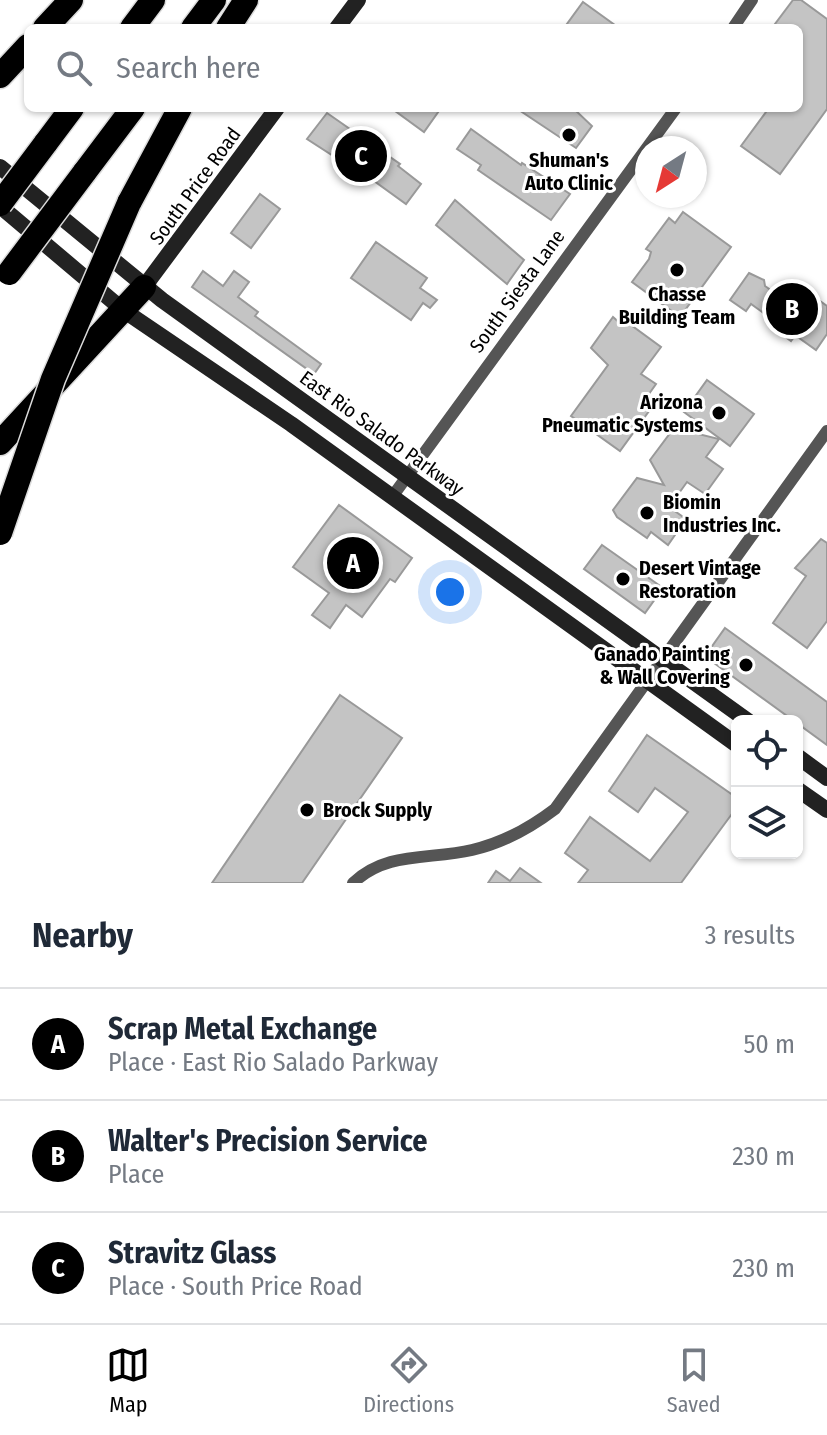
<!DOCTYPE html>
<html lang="en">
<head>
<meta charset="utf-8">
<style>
  body { margin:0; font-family:"Fira Sans Condensed",sans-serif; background:#f2f2f3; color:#1f2937 }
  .controls { position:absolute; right:24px; bottom:24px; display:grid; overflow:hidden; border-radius:12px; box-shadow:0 2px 6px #0004 }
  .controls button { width:72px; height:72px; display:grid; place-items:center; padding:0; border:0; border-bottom:2px solid #e0e1e3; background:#fff; color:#1f2937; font:40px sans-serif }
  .compass { position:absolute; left:635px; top:136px; width:72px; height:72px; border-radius:50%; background:#fff; box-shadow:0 2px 6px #0004; rotate:216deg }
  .you { position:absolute; left:450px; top:592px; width:28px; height:28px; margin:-20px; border:6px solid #fff; border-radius:50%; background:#1a73e8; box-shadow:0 0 0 12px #1a73e833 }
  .badge { display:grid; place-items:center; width:52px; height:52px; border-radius:50%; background:#000; color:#fff; font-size:26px; font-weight:700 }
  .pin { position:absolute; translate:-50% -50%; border:4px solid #fff; box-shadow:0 2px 8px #0006 }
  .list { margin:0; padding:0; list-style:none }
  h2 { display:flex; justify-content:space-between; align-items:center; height:104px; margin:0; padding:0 32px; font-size:34px }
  h2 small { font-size:26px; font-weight:400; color:#747a83 }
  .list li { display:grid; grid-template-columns:52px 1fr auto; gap:24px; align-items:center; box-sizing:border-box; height:112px; padding:0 32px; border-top:2px solid #e0e1e3 }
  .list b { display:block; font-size:30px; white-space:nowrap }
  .list p { margin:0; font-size:26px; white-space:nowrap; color:#747a83 }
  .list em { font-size:26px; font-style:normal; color:#747a83 }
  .icon { flex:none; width:44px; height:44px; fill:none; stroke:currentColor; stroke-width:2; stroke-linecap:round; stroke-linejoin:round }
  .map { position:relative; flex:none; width:827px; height:883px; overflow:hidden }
  .search { position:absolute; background:#fff; box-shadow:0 2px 6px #0004; left:24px; right:24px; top:24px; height:88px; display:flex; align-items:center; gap:20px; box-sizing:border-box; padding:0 28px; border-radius:12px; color:#747a83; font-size:30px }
  .sheet { height:440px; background:#fff }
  nav { display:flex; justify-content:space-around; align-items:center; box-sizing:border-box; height:112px; border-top:2px solid #e0e1e3; background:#fff; font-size:22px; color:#747a83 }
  nav a { display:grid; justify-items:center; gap:4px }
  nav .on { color:#000 }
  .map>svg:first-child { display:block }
</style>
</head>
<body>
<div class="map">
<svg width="827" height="883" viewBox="0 0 827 883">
  <rect width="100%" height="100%" fill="#fff"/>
  <!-- building -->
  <g fill="#c4c4c4" stroke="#999" stroke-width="2">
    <polygon points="793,0 801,0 827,19 827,109 780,174 741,146 769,108 799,108 799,28 772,28"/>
    <polygon points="583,2 619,28 564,28"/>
    <polygon points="391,108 441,108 424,132"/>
    <polygon points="516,108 573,108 592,126 576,148"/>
    <polygon points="327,113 400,164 398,166 421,184 406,204 356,168 355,170 307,139"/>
    <polygon points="471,129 521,165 522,163 570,194 551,220 478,170 481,165 457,149"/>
    <polygon points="260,194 280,209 251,248 231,233"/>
    <polygon points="455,200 524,260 507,284 436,225"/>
    <polygon points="683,212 731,247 680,317 632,282 649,259 651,252 646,249 669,218 675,223"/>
    <polygon points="376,242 427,278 420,288 437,300 430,308 423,303 411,320 351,278"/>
    <polygon points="203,271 223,286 234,271 249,282 238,297 258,312 255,316 321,364 314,374 192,287"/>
    <polygon points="749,273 764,280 765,286 782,298 793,282 827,306 827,334 816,350 799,338 794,337 791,341 772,327 776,322 751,304 746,311 730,300"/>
    <polygon points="613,317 621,324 624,320 661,347 641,374 656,384 644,401 652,407 620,451 571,416 608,365 591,348"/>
    <polygon points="707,380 754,414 730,446 684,412"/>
    <polygon points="674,428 719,439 706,457 723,469 705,494 687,482 669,507 686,519 668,545 651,532 647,538 617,517 613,510 637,478 664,485 650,460"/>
    <polygon points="339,505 412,558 395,582 390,579 362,617 346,605 330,628 312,615 329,593 293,567"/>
    <polygon points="821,539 827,543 827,621 807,648 773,623 806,576 795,568"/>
    <polygon points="602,545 663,588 645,613 584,569"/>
    <polygon points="725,628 827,702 827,745 710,660 714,655 708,652"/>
    <polygon points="340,695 402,738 302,883 212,883"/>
    <polygon points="647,735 737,798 737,807 681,883 578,883 588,870 565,853 590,817 650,861 688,812 655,788 638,812 609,791"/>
    <polygon points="520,868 541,883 488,883 496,871 510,881"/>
  </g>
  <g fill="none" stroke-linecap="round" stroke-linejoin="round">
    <defs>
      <g id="highway">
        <polyline points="45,28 71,0"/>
        <polyline points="132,28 153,0"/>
        <polyline points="193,28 214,0"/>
        <polyline points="228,28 246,0"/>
        <polyline points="0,76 28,46"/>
        <polyline points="45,144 72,108"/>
        <polyline points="84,173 133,108"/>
        <polyline points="129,203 180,108"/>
        <polyline points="0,443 144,287"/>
      </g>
    </defs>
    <!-- highway casing -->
    <use href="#highway" stroke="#dbdbdb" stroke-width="27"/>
    <!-- street -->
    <g stroke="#555" stroke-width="12">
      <polyline points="733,28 752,0"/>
      <polyline points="392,497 676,108"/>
      <path d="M353,883C387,851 429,860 472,850C503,843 530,828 555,809L827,431"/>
    </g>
    <!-- secondary -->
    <g stroke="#222" stroke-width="16">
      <polyline points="337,28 358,0"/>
      <polyline points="0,167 162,300 748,721"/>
      <polyline points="0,206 123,310 291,424 737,745"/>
      <polyline points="144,287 277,108"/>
      <polyline points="797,756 827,778"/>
      <polyline points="797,789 827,810"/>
    </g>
    <!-- highway -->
    <use href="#highway" stroke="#000" stroke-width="24"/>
    <defs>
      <g id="highway-bridge">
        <polyline points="0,204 45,144"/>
        <polyline points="9,273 84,173"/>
        <polyline points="0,533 53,379 129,203"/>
      </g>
    </defs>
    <!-- highway-bridge casing -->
    <use href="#highway-bridge" stroke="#dbdbdb" stroke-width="27" stroke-linecap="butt"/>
    <!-- highway-bridge -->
    <use href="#highway-bridge" stroke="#000" stroke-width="24"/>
  </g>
  <!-- markers -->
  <g fill="#000" stroke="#fff" stroke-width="3">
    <circle cx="569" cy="135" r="8"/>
    <circle cx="677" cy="270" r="8"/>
    <circle cx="719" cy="413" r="8"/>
    <circle cx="647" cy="513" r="8"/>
    <circle cx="623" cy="579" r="8"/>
    <circle cx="746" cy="665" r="8"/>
    <circle cx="307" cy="810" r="8"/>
  </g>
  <g text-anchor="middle" stroke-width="6" stroke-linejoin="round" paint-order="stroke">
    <!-- poi labels -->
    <g font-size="20" font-weight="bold" fill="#000" stroke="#fff" text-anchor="start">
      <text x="569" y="167" text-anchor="middle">Shuman's<tspan x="569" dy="23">Auto Clinic</tspan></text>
      <text x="677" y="301" text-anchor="middle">Chasse<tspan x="677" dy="23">Building Team</tspan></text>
      <text x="703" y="409" text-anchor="end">Arizona<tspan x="703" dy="23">Pneumatic Systems</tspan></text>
      <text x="663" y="509">Biomin<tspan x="663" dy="23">Industries Inc.</tspan></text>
      <text x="639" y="575">Desert Vintage<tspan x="639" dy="23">Restoration</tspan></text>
      <text x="730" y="661" text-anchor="end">Ganado Painting<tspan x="730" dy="23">&amp; Wall Covering</tspan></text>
      <text x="323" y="817">Brock Supply</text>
    </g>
    <!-- street labels -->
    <g font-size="20" fill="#000" stroke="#fff">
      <text transform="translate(195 186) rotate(-54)" y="7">South Price Road</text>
      <text transform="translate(517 291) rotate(-54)" y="7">South Siesta Lane</text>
      <text transform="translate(382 433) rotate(36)" y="7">East Rio Salado Parkway</text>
    </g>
  </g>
</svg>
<div class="controls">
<button><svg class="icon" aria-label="locate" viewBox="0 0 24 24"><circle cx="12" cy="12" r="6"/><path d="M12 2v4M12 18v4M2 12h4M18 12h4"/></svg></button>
<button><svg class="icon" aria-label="layers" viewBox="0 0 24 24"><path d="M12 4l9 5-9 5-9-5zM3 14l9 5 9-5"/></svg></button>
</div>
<svg class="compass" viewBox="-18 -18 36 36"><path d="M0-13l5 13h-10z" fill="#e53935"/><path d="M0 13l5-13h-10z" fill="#747a83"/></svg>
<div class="you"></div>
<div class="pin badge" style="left:353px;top:563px">A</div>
<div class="pin badge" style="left:792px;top:309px">B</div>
<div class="pin badge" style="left:361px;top:156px">C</div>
<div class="search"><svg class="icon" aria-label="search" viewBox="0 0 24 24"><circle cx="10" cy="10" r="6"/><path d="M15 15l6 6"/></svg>Search here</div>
</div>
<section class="sheet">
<h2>Nearby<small>3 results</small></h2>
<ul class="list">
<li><span class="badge">A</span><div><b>Scrap Metal Exchange</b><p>Place · East Rio Salado Parkway</p></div><em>50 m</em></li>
<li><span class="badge">B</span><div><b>Walter's Precision Service</b><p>Place</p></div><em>230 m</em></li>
<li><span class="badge">C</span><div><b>Stravitz Glass</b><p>Place · South Price Road</p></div><em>230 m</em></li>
</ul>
</section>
<nav>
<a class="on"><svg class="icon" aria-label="map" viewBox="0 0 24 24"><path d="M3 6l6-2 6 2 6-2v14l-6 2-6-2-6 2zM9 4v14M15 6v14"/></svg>Map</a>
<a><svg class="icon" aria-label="directions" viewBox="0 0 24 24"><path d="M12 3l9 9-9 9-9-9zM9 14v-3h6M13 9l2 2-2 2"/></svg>Directions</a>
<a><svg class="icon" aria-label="saved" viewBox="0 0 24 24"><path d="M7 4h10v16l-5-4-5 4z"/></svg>Saved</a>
</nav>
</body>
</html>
